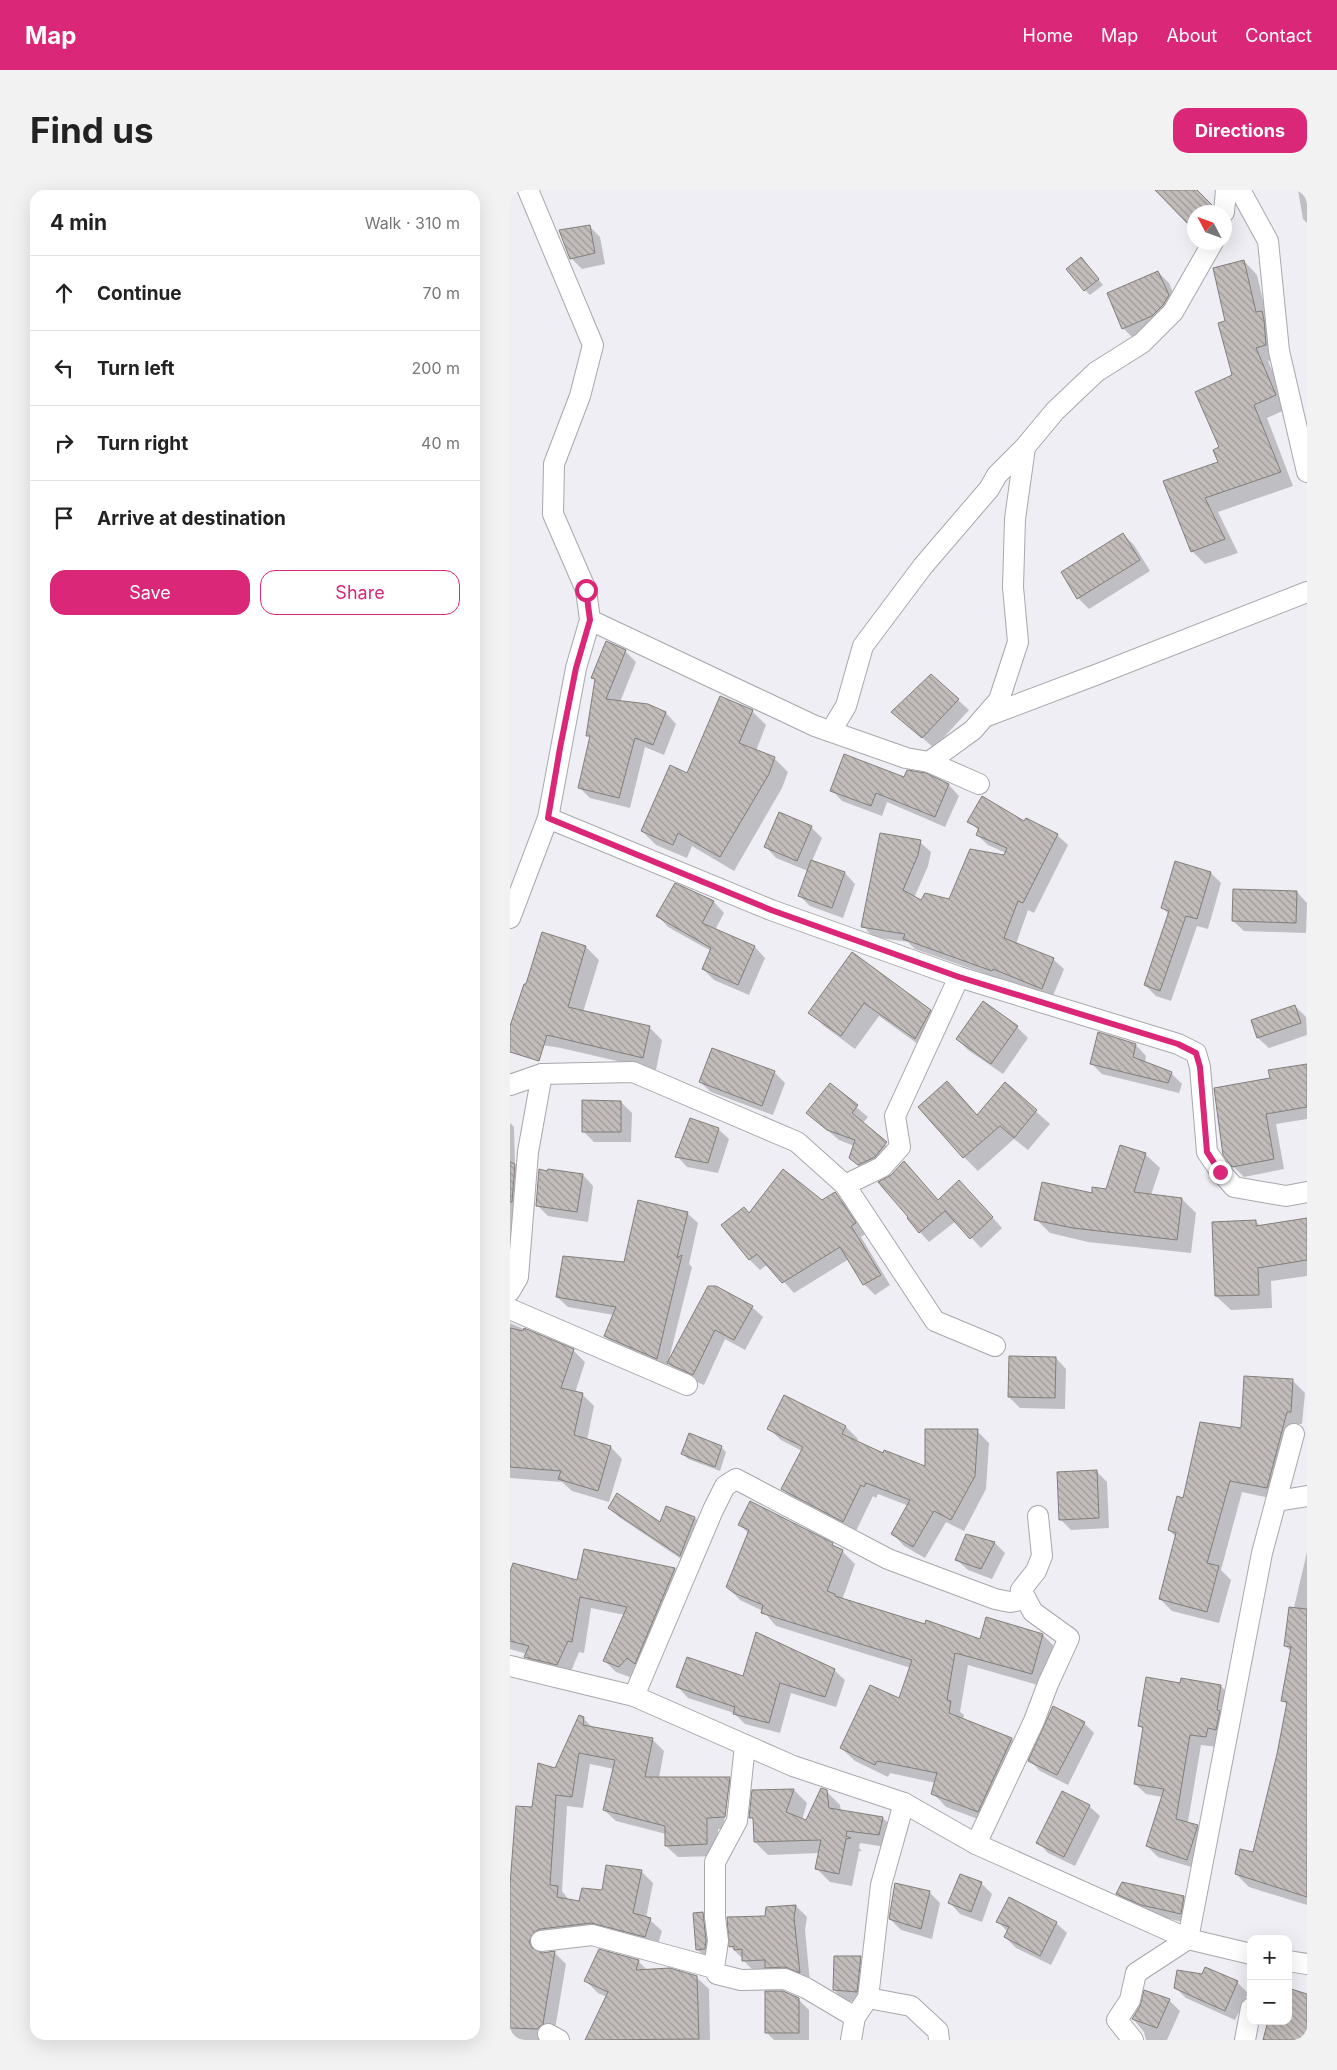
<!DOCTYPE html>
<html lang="en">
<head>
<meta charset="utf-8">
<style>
  body { margin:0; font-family:Inter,sans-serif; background:#f2f2f2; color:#222 }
  .controls { position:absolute; right:15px; bottom:15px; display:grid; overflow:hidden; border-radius:10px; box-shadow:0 5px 20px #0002 }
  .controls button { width:45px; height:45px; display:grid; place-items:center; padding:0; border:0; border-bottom:1px solid #e0e0e0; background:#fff; color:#222; font:25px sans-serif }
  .compass { position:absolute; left:677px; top:15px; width:45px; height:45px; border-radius:50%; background:#fff; box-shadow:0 5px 20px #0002; rotate:311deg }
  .stop { position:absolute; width:15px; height:15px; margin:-11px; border:4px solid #db2777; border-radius:50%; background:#fff }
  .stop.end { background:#db2777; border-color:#fff; box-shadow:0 1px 5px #0008 }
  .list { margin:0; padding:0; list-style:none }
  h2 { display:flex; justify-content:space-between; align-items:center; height:65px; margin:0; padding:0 20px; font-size:21px }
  h2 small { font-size:16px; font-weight:400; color:#767676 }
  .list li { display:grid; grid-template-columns:32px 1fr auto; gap:15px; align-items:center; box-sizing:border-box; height:75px; padding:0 20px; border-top:1px solid #e0e0e0 }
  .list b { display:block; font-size:19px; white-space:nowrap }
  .list em { font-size:16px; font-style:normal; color:#767676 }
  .actions { display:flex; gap:10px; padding:15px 20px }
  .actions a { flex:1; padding:11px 0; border:1px solid #db2777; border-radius:15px; text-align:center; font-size:18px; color:#db2777 }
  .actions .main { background:#db2777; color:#fff }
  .icon { flex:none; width:28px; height:28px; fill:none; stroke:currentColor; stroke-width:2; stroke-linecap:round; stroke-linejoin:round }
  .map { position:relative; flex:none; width:797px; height:1850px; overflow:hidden; border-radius:15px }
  header { display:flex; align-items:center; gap:30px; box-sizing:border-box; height:70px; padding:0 25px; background:#db2777; color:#fff }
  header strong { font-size:24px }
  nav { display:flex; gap:28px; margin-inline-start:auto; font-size:18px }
  .intro { display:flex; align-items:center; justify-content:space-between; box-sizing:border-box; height:120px; padding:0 30px }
  h1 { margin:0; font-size:35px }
  .button { padding:12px 22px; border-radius:15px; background:#db2777; color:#fff; font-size:18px; font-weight:700 }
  main { display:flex; gap:30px; padding:0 30px }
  aside { flex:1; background:#fff; border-radius:15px; box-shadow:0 5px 20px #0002 }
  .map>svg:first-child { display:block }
</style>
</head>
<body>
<header>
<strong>Map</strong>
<nav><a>Home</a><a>Map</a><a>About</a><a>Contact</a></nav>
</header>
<div class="intro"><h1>Find us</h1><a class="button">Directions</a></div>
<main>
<aside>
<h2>4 min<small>Walk · 310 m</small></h2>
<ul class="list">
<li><svg class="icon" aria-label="ahead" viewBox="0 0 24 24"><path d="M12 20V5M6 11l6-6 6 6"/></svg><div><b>Continue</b></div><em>70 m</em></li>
<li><svg class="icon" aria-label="left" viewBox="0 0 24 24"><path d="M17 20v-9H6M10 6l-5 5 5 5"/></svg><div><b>Turn left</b></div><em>200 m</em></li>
<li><svg class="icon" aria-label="right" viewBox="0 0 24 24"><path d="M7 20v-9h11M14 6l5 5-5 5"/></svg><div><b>Turn right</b></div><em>40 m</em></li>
<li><svg class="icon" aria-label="arrive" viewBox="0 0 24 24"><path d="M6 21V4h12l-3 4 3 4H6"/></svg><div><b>Arrive at destination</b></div></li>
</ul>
<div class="actions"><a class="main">Save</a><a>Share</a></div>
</aside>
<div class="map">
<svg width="797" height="1850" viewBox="0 0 797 1850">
  <defs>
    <pattern id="building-back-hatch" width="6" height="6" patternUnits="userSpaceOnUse" patternTransform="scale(1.25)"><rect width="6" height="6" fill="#c2bcba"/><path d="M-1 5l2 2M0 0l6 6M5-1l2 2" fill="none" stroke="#9e9998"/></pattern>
  </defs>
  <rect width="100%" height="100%" fill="#eeeef4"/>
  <!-- shadow -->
  <g fill="#0003" fill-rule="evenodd">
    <polygon points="647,0 685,0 708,22 684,22 684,38"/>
    <polygon points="788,0 797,0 797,33 793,29"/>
    <polygon points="79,36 90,47 95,74 72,79 61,68"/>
    <polygon points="734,71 747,85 757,128 769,168 758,171 779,218 757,228 783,296 708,322 728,363 695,374 682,361 655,292 709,272 724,186 717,132"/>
    <polygon points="576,74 593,95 580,105 575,100"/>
    <polygon points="648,82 659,93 669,117 624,149 613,138"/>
    <polygon points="613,344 624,355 640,381 579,419 568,408"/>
    <polygon points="115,461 126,472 110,512 138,516 156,523 166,534 154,565 135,557 120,618 80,608 69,597 81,548 78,545 86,491 83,487"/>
    <polygon points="448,510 459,520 424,558 383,522"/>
    <polygon points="242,521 256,535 246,561 264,568 278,582 272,598 224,681 182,656 177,668 146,655 132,641 178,584"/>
    <polygon points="415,585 439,595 449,606 435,637 377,612 372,626 332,611 322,600"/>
    <polygon points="459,631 515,632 547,645 558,655 524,723 518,720 506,754 543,769 554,779 542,808 493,789 493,790 405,759 398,752 363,747 353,736 410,652 421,662 418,676 404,708 412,711 440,710 495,667 496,663 478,655 467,645 469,641"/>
    <polygon points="301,637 312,648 302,671 335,683 345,694 333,728 300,716 289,705 298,681 266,668 256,657"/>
    <polygon points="701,683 711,693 698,739 687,736 661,811 646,806 635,795 659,725 653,718"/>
    <polygon points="166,695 204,712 214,723 205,740 245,757 255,768 239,805 204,790 193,779 201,761 158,737 148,726"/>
    <polygon points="787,702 797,713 796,743 734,741 723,731"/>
    <polygon points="76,757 89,770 73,822 139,837 152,850 146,880 51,858 13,852"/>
    <polygon points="343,764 420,821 434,835 419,862 369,826 345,859 314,836 300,822"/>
    <polygon points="473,813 507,837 518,848 493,884 458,860 447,849"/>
    <polygon points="785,816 796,827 797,845 759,858 748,848 743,830"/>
    <polygon points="626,855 636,866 635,872 661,883 672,894 669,903 592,884 581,873"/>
    <polygon points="797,875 797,929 766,934 774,979 734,987 723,976 761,889"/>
    <polygon points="264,882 275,893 263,925 201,902 190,892"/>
    <polygon points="495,894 540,934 518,960 504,949 468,981 454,967 468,926"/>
    <polygon points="320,895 358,927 352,934 387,965 351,978 340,968 344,956 329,950 297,923"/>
    <polygon points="111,912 122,923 121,952 84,952 73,941"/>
    <polygon points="0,933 4,937 5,976 15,985 10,1048 0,1046"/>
    <polygon points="208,939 219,949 208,983 177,977 167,966"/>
    <polygon points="635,964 650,978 641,1005 672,1009 686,1023 681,1063 578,1052 540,1043 526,1029 583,1004 597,1000"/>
    <polygon points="73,985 83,996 78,1032 38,1026 27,1015"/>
    <polygon points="459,1001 492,1038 471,1058 446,1031 419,1052 410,1042 428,1011"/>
    <polygon points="324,1003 335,1014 355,1044 351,1047 380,1095 365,1105 354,1094 339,1069 284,1103 258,1074 250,1080 240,1070 240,1024 312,1012"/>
    <polygon points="177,1023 188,1033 179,1074 182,1077 159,1169 199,1097 242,1117 253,1127 235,1160 215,1149 194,1195 169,1184 158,1173 157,1179 106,1157 95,1146 104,1125 58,1117 47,1107 115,1073"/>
    <polygon points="797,1029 797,1086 761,1091 762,1118 721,1120 706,1106 745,1031 751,1036"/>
    <polygon points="0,1133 63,1160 75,1172 65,1203 72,1204 84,1216 77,1250 101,1257 112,1269 99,1312 62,1301 52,1292 0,1288"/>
    <polygon points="546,1168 556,1179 555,1219 510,1218 499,1207"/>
    <polygon points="782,1190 795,1203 792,1234 789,1234 769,1310 732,1302 711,1380 721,1390 709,1433 662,1421 650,1409 666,1347 659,1340 674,1310 732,1240"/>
    <polygon points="274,1207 336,1237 348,1249 346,1252 373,1264 416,1278 467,1241 479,1253 476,1299 454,1341 436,1332 415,1368 394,1356 383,1344 399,1316 368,1304 366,1308 363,1306 345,1343 285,1311 273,1299 292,1261 271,1250 259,1239"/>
    <polygon points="211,1257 216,1262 210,1281 178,1269 173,1264"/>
    <polygon points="586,1281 597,1292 599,1338 561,1340 550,1329"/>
    <polygon points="157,1317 185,1328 194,1337 180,1375 109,1327 99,1318 150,1334"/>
    <polygon points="230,1335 322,1354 332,1361 345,1374 332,1410 471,1450 477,1428 533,1445 546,1458 535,1497 458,1475 450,1522 454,1525 453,1530 502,1549 515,1562 481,1634 436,1617 423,1603 426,1593 380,1583 378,1587 345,1571 331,1558 390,1510 401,1478 266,1436 253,1421 230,1410 217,1396 239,1344"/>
    <polygon points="457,1345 485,1353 495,1363 482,1389 458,1380 447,1370"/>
    <polygon points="75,1360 165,1379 177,1391 122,1488 106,1482 94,1470 115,1425 81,1418 74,1463 69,1462 59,1486 27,1478 15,1466 17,1464 0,1459 0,1387 68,1391"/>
    <polygon points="797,1362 797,1715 739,1697 726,1684 744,1663 769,1564 778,1516 773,1510 782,1462 775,1456"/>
    <polygon points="324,1480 335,1490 326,1517 281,1503 270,1543 235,1534 224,1523 178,1508 168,1497 234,1487"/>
    <polygon points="671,1494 711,1496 721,1507 707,1557 691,1555 678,1632 687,1636 698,1647 688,1679 648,1667 637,1656 653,1607 636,1604 625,1594 634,1540 629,1536"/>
    <path d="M73,1528L84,1539L142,1549L154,1561L149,1588H219L231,1600L227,1639H208V1666L168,1667L156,1656V1644L106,1631L94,1620L104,1579L80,1574L73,1618L57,1616L52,1701L59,1710L70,1713L131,1681L143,1693L136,1728L140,1730L152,1741L147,1758L94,1744L35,1753L30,1764L45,1763L56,1774L44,1845L39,1850H0V1705L23,1619ZM217,1598H220L216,1634H214Z"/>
    <polygon points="574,1533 584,1543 558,1595 530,1581 520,1571"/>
    <polygon points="284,1600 297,1613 292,1630 297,1632 316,1601 330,1615 331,1621 373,1628 386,1641 382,1658 350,1653 349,1658 352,1661 349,1661 342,1696 320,1692 307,1679 310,1663 258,1665 245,1652 244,1631 241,1627 243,1602"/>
    <polygon points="579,1616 590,1626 565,1676 538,1663 528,1652"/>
    <polygon points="451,1685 472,1694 482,1704 472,1732 450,1724 440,1713"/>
    <polygon points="419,1702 430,1713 422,1749 391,1740 380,1729"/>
    <polygon points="607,1703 673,1707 684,1718 681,1734 643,1725 618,1714"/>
    <polygon points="286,1716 297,1727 295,1740 300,1792 244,1781 233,1770 233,1767 231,1767 220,1756 256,1727 257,1718"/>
    <polygon points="193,1724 203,1734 198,1770 187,1759"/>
    <polygon points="488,1732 546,1733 557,1743 541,1775 506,1758 495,1747 498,1742"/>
    <polygon points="350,1768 361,1778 357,1812 335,1811 324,1800"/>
    <polygon points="128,1771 138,1781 186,1787 199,1799 200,1850 77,1850 97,1807 88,1803 76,1791"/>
    <polygon points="696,1779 728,1793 738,1803 725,1830 676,1808 665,1797 693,1785"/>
    <polygon points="797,1805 797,1850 754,1850 778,1831"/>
    <polygon points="288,1809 299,1820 299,1850 264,1850 256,1842"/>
    <polygon points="659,1810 670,1821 657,1850 636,1850 634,1842 623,1829"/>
  </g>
  <!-- building -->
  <g fill="url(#building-back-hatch)" stroke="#837e7b">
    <polygon points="645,0 687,0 703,16 702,22 684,22 684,40"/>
    <polygon points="80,35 85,63 60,69 49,40"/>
    <polygon points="571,67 589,89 574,101 556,79"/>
    <polygon points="734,70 746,122 752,121 754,130 756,155 746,158 766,205 744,215 771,282 695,308 715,349 681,362 653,291 708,272 703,260 709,257 685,202 722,185 708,133 715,131 703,78"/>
    <polygon points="648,81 659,105 653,115 642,126 612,139 597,103"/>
    <polygon points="613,343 630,370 567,409 551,382"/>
    <polygon points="96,451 116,460 96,509 138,514 156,522 143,555 125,548 109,608 68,598 80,546 76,546 85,489 81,488"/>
    <polygon points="421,484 449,509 412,548 381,522"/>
    <polygon points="210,506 243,520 229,553 265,567 259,584 210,667 168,643 163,655 131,641 160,575 177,583"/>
    <polygon points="334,564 394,587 397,580 416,583 439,594 425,627 366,603 361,616 320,601"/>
    <polygon points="472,606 514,631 516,628 548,644 513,713 508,711 494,748 544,768 532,799 483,779 482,781 393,749 395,744 351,737 370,643 411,650 408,665 393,700 411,710 415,703 439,709 460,659 494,665 497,658 466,645 469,638 457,632"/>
    <polygon points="269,622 302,636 287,671 254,657"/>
    <polygon points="301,670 335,682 322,718 288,706"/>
    <polygon points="665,671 701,682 687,729 676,726 650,801 634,795 659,721 651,718"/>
    <polygon points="165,693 204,711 192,733 245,756 228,795 192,779 201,758 146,726"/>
    <polygon points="723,699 787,701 786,733 722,731"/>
    <polygon points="32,742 76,756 58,817 140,836 133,868 37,845 29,871 0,862 0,836 14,794 16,794"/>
    <polygon points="342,762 421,820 405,849 354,813 331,846 298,823"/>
    <polygon points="473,811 508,836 481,874 446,849"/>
    <polygon points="785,815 791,833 747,848 741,830"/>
    <polygon points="588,842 626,854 623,867 662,882 658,893 580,874"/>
    <polygon points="202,858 265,881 252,916 189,892"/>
    <polygon points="797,874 797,917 756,924 764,969 722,977 713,965 704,898 760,888 758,880"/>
    <polygon points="437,891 467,925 495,892 527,920 504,948 490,936 453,968 408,917"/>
    <polygon points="320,893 348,915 342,923 377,952 365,967 348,975 339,968 345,950 317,940 296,923"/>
    <polygon points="72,910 111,911 111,942 72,942"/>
    <polygon points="180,928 209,938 198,973 165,967"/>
    <polygon points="610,955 636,963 624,1002 672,1008 667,1050 563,1038 524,1030 532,992 582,1003 582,997 596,999"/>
    <polygon points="394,971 428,1010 449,990 483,1027 460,1049 435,1021 409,1043 397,1028 398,1027 368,992 381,985"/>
    <polygon points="0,972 5,974 2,1012 0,1012"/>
    <polygon points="29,979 37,981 38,979 73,984 67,1022 26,1016"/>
    <polygon points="273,979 312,1010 325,1002 326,1003 346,1033 341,1036 371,1085 353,1095 330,1057 272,1093 247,1064 239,1070 211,1035 234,1017 239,1023"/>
    <polygon points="128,1010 178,1022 167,1068 172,1065 147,1169 94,1146 106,1117 46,1107 53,1066 114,1072"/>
    <polygon points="797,1028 797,1070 748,1078 749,1105 705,1106 702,1032 746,1030 746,1036"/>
    <polygon points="198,1096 206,1096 243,1116 224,1150 205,1140 183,1185 157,1173"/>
    <polygon points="0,1138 13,1141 14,1138 64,1159 51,1198 73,1203 64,1245 101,1256 88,1301 48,1289 51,1281 0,1277"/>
    <polygon points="499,1166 546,1167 545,1208 498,1207"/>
    <polygon points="734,1186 783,1189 781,1222 777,1222 757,1298 720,1291 697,1373 709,1376 697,1422 649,1409 666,1343 658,1340 667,1306 673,1308 690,1232 731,1238"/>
    <polygon points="274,1205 336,1236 332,1244 373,1263 374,1260 415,1276 415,1239 468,1239 465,1286 441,1330 424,1321 403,1357 381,1344 400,1310 356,1293 354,1297 351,1295 333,1332 271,1299 293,1257 257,1239"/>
    <polygon points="179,1243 212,1256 205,1277 171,1264"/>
    <polygon points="587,1280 589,1328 549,1330 547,1282"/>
    <polygon points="107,1303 150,1332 156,1316 185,1327 170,1366 98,1318"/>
    <polygon points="240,1311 323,1353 322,1355 333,1360 317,1401 325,1404 325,1406 415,1434 416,1430 470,1449 476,1427 533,1444 522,1484 445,1463 437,1510 441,1511 439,1523 502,1548 468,1622 421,1604 427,1583 367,1571 365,1575 330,1558 360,1495 389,1508 402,1470 251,1423 253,1415 224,1403 216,1397 239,1340 228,1335"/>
    <polygon points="456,1344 485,1352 471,1379 445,1370"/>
    <polygon points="74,1359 165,1378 125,1474 117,1468 109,1477 93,1471 117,1417 70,1407 62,1452 58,1451 47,1475 14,1467 19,1456 0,1451 0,1382 3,1373 67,1390"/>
    <polygon points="779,1417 797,1419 797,1707 725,1684 730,1659 743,1662 767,1564 777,1512 771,1511 781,1457 774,1456"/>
    <polygon points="246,1442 325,1479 315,1507 270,1493 259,1533 223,1524 225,1517 166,1497 177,1467 233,1486"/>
    <polygon points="636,1487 670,1493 671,1488 711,1495 707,1520 710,1521 706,1540 698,1538 696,1547 680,1545 666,1629 688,1635 677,1670 636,1656 654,1599 624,1594 633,1537 628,1536"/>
    <polygon points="543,1516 575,1532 547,1585 518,1571"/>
    <polygon points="69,1525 74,1527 73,1535 143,1548 135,1587 220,1587 215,1627 197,1628 197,1654 155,1656 155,1636 93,1620 105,1570 69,1563 62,1607 46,1605 40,1695 48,1696 47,1707 69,1711 72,1698 92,1700 96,1675 132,1680 123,1723 141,1728 135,1747 81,1733 30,1739 24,1742 19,1752 22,1758 32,1763 45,1761 33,1834 27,1839 0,1838 0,1695 6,1616 22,1617 28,1573 45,1578"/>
    <polygon points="311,1598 317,1600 319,1618 373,1627 369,1645 337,1641 336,1646 341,1648 336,1649 329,1684 305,1679 311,1650 244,1652 243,1628 239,1628 242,1600 284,1599 276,1622 296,1630"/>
    <polygon points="552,1601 580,1615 554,1667 526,1653"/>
    <polygon points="450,1684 472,1692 461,1722 438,1713"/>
    <polygon points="612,1692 674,1706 671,1724 631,1715 606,1704"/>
    <polygon points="385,1693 420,1701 411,1739 379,1729"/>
    <polygon points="499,1707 547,1732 530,1766 494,1747 499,1737 486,1732"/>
    <polygon points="286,1715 284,1728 290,1783 275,1777 255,1778 255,1770 232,1771 232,1759 224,1760 224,1756 219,1757 217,1727 255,1726 256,1717"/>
    <polygon points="193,1722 196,1751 195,1759 186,1760 183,1723"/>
    <polygon points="89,1759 129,1770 126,1780 160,1778 187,1786 189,1849 75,1850 98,1802 74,1791"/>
    <polygon points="324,1766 351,1766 347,1802 323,1800"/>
    <polygon points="695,1777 728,1791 715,1821 664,1798 667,1780 692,1784"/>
    <polygon points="778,1798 797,1804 797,1841 794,1850 753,1850 758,1831 778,1831"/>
    <polygon points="634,1800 660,1809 647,1838 622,1829 630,1816"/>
    <polygon points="255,1801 273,1801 289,1808 289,1843 255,1843"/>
  </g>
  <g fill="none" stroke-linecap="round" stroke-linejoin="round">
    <defs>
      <g id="minor">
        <polyline points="730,0 758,51 769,161 797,282"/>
        <polyline points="714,22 716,0"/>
        <polyline points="80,430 305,536 396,568 419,572 469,594"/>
        <polyline points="477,526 588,484 797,402"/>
        <polyline points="321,541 336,516 353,456 413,376 479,299 487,285 515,257 545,221 586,182 632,153 663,122 703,52"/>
        <polyline points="419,572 463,540 489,510 508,452 503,397 505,329 515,257"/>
        <polyline points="38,628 261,720 449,787 668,854 686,863 690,877 697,962 710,981 724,997 776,1006 797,1002"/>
        <polyline points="0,728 38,628 66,478 80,430 76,400 43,324 44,274 70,206 83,155 18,0"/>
        <polyline points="0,895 32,884 123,882 287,952 335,995 425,1131 485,1156"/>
        <polyline points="335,995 372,977 390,957 385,926 449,787"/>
        <polyline points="0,1101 8,1087 18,962 32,884"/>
        <polyline points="0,1119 177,1195"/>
        <polyline points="767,1311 797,1306"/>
        <polyline points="0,1476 124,1506 283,1576 394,1613 466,1654 678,1749 741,1764"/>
        <polyline points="124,1506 203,1320 215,1296 226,1289 378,1369 485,1409 500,1412 516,1409"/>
        <polyline points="466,1654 524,1531 538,1494 559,1448 523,1422 511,1400 526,1381 532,1366 528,1326"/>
        <polyline points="31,1751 82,1745 204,1778 207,1784 231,1790 275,1789 296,1798 345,1827"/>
        <polyline points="778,1771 797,1774"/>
        <polyline points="204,1778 208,1751 205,1727 205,1672 227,1631 235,1555"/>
        <polyline points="358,1808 401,1816 428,1841 429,1850"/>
        <polyline points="38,1844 49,1850"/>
        <polyline points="341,1850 345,1827 358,1808 371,1695 394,1613"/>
        <polyline points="623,1850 607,1830 620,1810 626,1783 678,1749 752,1363 784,1244"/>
        <polyline points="735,1850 741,1818"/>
      </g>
    </defs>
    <!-- minor casing -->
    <use href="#minor" stroke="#a7a7ac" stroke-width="22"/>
    <!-- minor -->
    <use href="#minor" stroke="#fff" stroke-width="20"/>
  </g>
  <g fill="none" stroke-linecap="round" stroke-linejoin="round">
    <!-- route -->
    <polyline stroke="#db2777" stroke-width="6" points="76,400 80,430 66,478 50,558 38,628 261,720 449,787 668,854 686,863 690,877 697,962 710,982"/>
  </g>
</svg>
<div class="controls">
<button>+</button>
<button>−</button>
</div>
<svg class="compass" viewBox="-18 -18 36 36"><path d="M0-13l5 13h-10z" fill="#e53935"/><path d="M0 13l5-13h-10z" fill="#767676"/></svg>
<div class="stop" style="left:76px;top:400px"></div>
<div class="stop end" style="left:710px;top:982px"></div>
</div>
</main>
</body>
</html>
